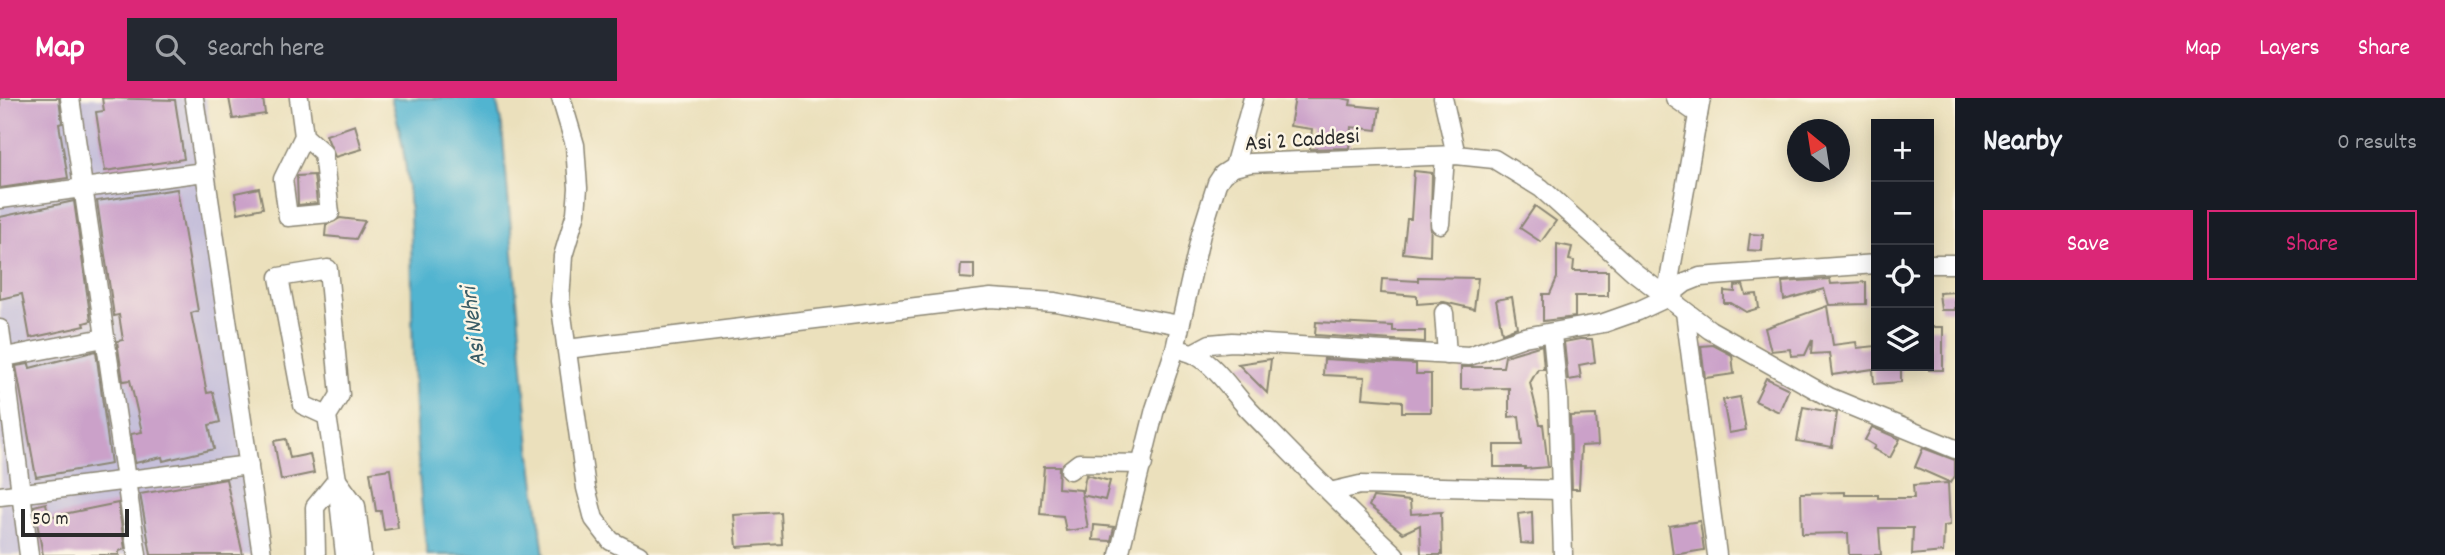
<!DOCTYPE html>
<html lang="en">
<head>
<meta charset="utf-8">
<style>
  body { margin:0; font-family:Dekko,sans-serif; background:#242831; color:#f1f3f6 }
  .controls { position:absolute; right:21px; top:21px; display:grid; overflow:hidden; border-radius:0px; box-shadow:0 4px 18px #0003 }
  .controls button { width:63px; height:63px; display:grid; place-items:center; padding:0; border:0; border-bottom:2px solid #363941; background:#171b24; color:#f1f3f6; font:35px sans-serif }
  .compass { position:absolute; left:1787px; top:21px; width:63px; height:63px; border-radius:50%; background:#171b24; box-shadow:0 4px 18px #0003; rotate:330deg }
  .scale { position:absolute; left:21px; bottom:18px; width:108px; box-sizing:border-box; padding-left:7px; border:4px solid #2b2b2b; border-top:0; font-size:19px; line-height:24px; white-space:nowrap; color:#2b2b2b; -webkit-text-stroke:5px #fcf5e5; paint-order:stroke }
  .list { margin:0; padding:0; list-style:none }
  h2 { display:flex; justify-content:space-between; align-items:center; height:91px; margin:0; padding:0 28px; font-size:30px }
  h2 small { font-size:23px; font-weight:400; color:#9ea1a6 }
  .actions { display:flex; gap:14px; padding:21px 28px }
  .actions a { flex:1; padding:16px 0; border:2px solid #db2777; border-radius:0px; text-align:center; font-size:24px; color:#db2777 }
  .actions .main { background:#db2777; color:#fff }
  .icon { flex:none; width:38px; height:38px; fill:none; stroke:currentColor; stroke-width:2; stroke-linecap:round; stroke-linejoin:round }
  .map { position:relative; flex:none; width:1955px; height:457px; overflow:hidden }
  header { display:flex; align-items:center; gap:42px; box-sizing:border-box; height:98px; padding:0 35px; background:#db2777; color:#fff }
  header strong { font-size:33px }
  nav { display:flex; gap:38px; margin-inline-start:auto; font-size:24px }
  .search { width:490px; height:63px; background:#242831; display:flex; align-items:center; gap:18px; box-sizing:border-box; padding:0 24px; border-radius:0px; color:#9ea1a6; font-size:26px }
  main { display:flex }
  aside { flex:1; background:#171b24 }
  .map>svg:first-child { display:block }
</style>
</head>
<body>
<header>
<strong>Map</strong>
<div class="search"><svg class="icon" aria-label="search" viewBox="0 0 24 24"><circle cx="10" cy="10" r="6"/><path d="M15 15l6 6"/></svg>Search here</div>
<nav><a>Map</a><a>Layers</a><a>Share</a></nav>
</header>
<main>
<div class="map">
<svg width="1955" height="457" viewBox="0 0 1955 457">
  <rect width="100%" height="100%" fill="#fcf5e5"/>
  <filter id="ink" filterUnits="userSpaceOnUse"><feTurbulence type="fractalNoise" baseFrequency=".0143" numOctaves="2"/><feDisplacementMap in="SourceGraphic" scale="14" xChannelSelector="R" yChannelSelector="G"/><feConvolveMatrix kernelMatrix="1 2 1 2 8 2 1 2 1" color-interpolation-filters="sRGB"/></filter>
  <filter id="wash" filterUnits="userSpaceOnUse"><feTurbulence type="fractalNoise" baseFrequency=".00686" numOctaves="4" result="noise"/><feDisplacementMap in="SourceGraphic" scale="28" xChannelSelector="R" yChannelSelector="G"/><feGaussianBlur stdDeviation="1.57" result="paint"/><feColorMatrix in="noise" values="0 0 0 0 0 0 0 0 0 0 0 0 0 0 0 0 0 1.4 0 .05"/><feComposite in="paint" operator="in"/></filter>
  <g filter="url(#wash)">
    <rect width="100%" height="100%" fill="#ebe0bc"/>
    <!-- industrial -->
    <polygon fill="#c6c0da" points="0,0 206,0 263,457 0,457"/>
    <!-- water -->
    <path fill="#51b4d0" stroke="#3e707e" stroke-width="2" d="M391,0H496L502,29L530,349L544,457H427C419,392 415,326 413,260C410,174 417,83 391,0Z"/>
    <g id="blocks">
      <!-- building -->
      <g fill="#cba1c9">
        <polygon points="0,0 59,0 62,25 59,26 68,80 0,90"/>
        <polygon points="102,0 175,2 184,61 105,73 96,14 104,13"/>
        <polygon points="229,0 263,0 265,16 233,21"/>
        <polygon points="1295,0 1341,0 1351,2 1350,7 1380,10 1377,32 1351,29 1349,50 1310,51 1312,31 1290,28"/>
        <polygon points="355,27 362,51 335,59 326,37"/>
        <polygon points="1414,73 1432,75 1430,158 1403,155 1407,121 1411,121"/>
        <polygon points="314,77 317,105 298,107 297,78"/>
        <polygon points="259,90 263,110 238,115 235,95"/>
        <polygon points="177,91 198,213 191,215 207,295 213,294 220,324 209,327 214,351 163,363 162,359 135,365 131,336 142,334 130,282 123,283 117,243 123,242 119,217 114,218 97,103"/>
        <polygon points="74,103 91,223 84,225 85,228 30,240 22,196 0,201 0,119"/>
        <polygon points="1535,108 1556,123 1541,144 1520,130"/>
        <polygon points="340,120 365,123 356,141 325,138 326,127"/>
        <polygon points="1750,136 1763,137 1762,153 1748,152"/>
        <polygon points="1557,146 1572,149 1569,162 1574,163 1573,173 1608,173 1608,198 1575,198 1575,219 1543,223 1543,196 1550,196 1557,180"/>
        <polygon points="961,166 974,166 974,181 960,180"/>
        <polygon points="1418,179 1478,180 1474,211 1444,204 1417,206 1417,198 1381,195 1382,181 1418,183"/>
        <polygon points="1830,181 1831,186 1866,184 1866,206 1829,207 1824,191 1784,202 1782,184"/>
        <polygon points="1743,187 1746,197 1757,196 1759,210 1746,214 1731,205 1724,205 1724,193 1735,194 1735,188"/>
        <polygon points="1955,194 1955,212 1941,212 1939,195"/>
        <polygon points="1512,199 1517,229 1502,235 1496,202"/>
        <polygon points="1827,208 1833,247 1856,244 1857,250 1876,248 1876,268 1901,268 1901,284 1874,286 1873,271 1832,277 1829,255 1811,256 1812,242 1805,257 1791,258 1790,251 1771,253 1765,230"/>
        <polygon points="1316,224 1393,228 1393,233 1425,233 1425,244 1315,237"/>
        <rect x="1929" y="229" width="14" height="43"/>
        <polygon points="1580,241 1592,241 1595,264 1579,267 1581,280 1568,282 1564,244"/>
        <polygon points="1542,247 1544,271 1538,271 1530,285 1540,326 1543,326 1548,369 1525,371 1525,369 1494,369 1494,347 1522,347 1519,318 1509,319 1509,290 1461,291 1461,269 1503,269 1505,258"/>
        <polygon points="1713,247 1732,257 1734,276 1705,280 1701,248"/>
        <polygon points="96,253 111,366 36,379 16,268 29,266 30,270"/>
        <polygon points="1271,261 1267,295 1238,266"/>
        <polygon points="1324,261 1416,266 1416,276 1431,276 1431,314 1402,314 1402,303 1363,300 1365,279 1323,277"/>
        <polygon points="1766,280 1789,291 1779,314 1755,303"/>
        <polygon points="1740,299 1746,332 1729,335 1723,302"/>
        <polygon points="1803,309 1837,315 1832,349 1797,343"/>
        <polygon points="1596,317 1598,347 1581,348 1579,391 1572,391 1570,318"/>
        <polygon points="1872,329 1900,341 1890,360 1873,351 1875,348 1865,342"/>
        <polygon points="286,341 290,360 310,356 314,375 281,382 274,343"/>
        <polygon points="1923,350 1955,362 1955,378 1951,385 1915,369"/>
        <polygon points="1044,368 1059,368 1058,390 1081,392 1082,396 1086,377 1110,383 1105,402 1082,397 1088,430 1066,433 1063,418 1040,416"/>
        <polygon points="390,371 398,430 384,432 381,413 376,413 370,374"/>
        <polygon points="226,381 243,457 151,457 140,396"/>
        <polygon points="1948,385 1950,427 1944,428 1943,454 1912,457 1913,430 1879,430 1881,457 1849,457 1848,435 1802,436 1801,395 1845,394 1845,397 1878,397 1878,400 1914,400 1913,387"/>
        <polygon points="1373,399 1410,403 1411,416 1443,414 1441,416 1442,457 1421,457 1420,427 1403,435 1369,408"/>
        <polygon points="46,405 49,419 118,405 125,451 119,453 119,457 43,457 34,408"/>
        <polygon points="780,414 782,446 737,449 734,417"/>
        <polygon points="1532,414 1533,446 1521,445 1518,416"/>
        <polygon points="1700,423 1704,452 1673,457 1669,428"/>
        <polygon points="1094,427 1114,429 1111,443 1093,442"/>
      </g>
    </g>
  </g>
  <g filter="url(#ink)">
    <use href="#blocks" fill-opacity="0" stroke="#8b8674" stroke-width="2"/>
    <g fill="none" stroke-linecap="round" stroke-linejoin="round">
      <defs>
        <g id="minor">
          <polyline points="70,0 137,457"/>
          <polyline points="194,0 262,457"/>
          <polyline points="299,0 304,38 283,81 288,119 330,115 323,55 304,38"/>
          <polyline points="561,0 575,47 578,90 576,115 563,158 560,203 586,390 594,421 611,443 639,457"/>
          <polyline points="1443,0 1456,57"/>
          <polyline points="1675,0 1698,16"/>
          <polyline points="1234,69 1253,0"/>
          <polyline points="0,101 204,74"/>
          <polyline points="1440,126 1445,59"/>
          <polyline points="1929,166 1955,166"/>
          <polyline points="1666,200 1701,0"/>
          <polyline points="1685,214 1717,457"/>
          <polyline points="1444,215 1447,257"/>
          <polyline points="0,231 29,457"/>
          <polyline points="1552,236 1558,298 1563,457"/>
          <polyline points="567,251 991,200 1055,204 1180,227"/>
          <path d="M1185,253C1212,259 1232,295 1251,314C1298,362 1345,411 1395,457"/>
          <polyline points="1193,255 1210,246 1232,244 1469,258 1524,239 1604,225 1638,213 1666,200 1685,185 1700,179 1876,166"/>
          <polyline points="5,259 104,240"/>
          <polyline points="1070,372 1079,365 1143,366"/>
          <polyline points="337,382 356,408 362,457"/>
          <polyline points="337,384 345,457"/>
          <polyline points="1330,394 1360,387 1560,392"/>
          <polyline points="0,398 249,367"/>
          <polyline points="316,457 315,409 337,382 327,318 340,297 328,171 279,179 303,307 327,318"/>
          <polyline points="1119,457 1155,311 1175,251 1201,136 1217,85 1223,76 1234,69 1250,65 1456,57 1494,61 1541,90 1634,174 1710,232 1829,299 1955,351"/>
        </g>
      </defs>
      <!-- minor casing -->
      <use href="#minor" stroke="#8b8674" stroke-width="21"/>
      <!-- minor -->
      <use href="#minor" stroke="#fff" stroke-width="18"/>
    </g>
  </g>
  <g text-anchor="middle" stroke-width="5" stroke-linejoin="round" paint-order="stroke">
    <!-- street labels -->
    <g font-size="23" fill="#2b2b2b" stroke="#fcf5e5">
      <text transform="translate(1302 40) rotate(-4)" y="8">Asi 2 Caddesi</text>
    </g>
    <!-- water labels -->
    <g font-size="24" font-style="italic" fill="#385b65" stroke="#fcf5e5">
      <text transform="translate(472 229) rotate(-97)" y="8">Asi Nehri</text>
    </g>
  </g>
</svg>
<div class="controls">
<button>+</button>
<button>−</button>
<button><svg class="icon" aria-label="locate" viewBox="0 0 24 24"><circle cx="12" cy="12" r="6"/><path d="M12 2v4M12 18v4M2 12h4M18 12h4"/></svg></button>
<button><svg class="icon" aria-label="layers" viewBox="0 0 24 24"><path d="M12 4l9 5-9 5-9-5zM3 14l9 5 9-5"/></svg></button>
</div>
<svg class="compass" viewBox="-18 -18 36 36"><path d="M0-13l5 13h-10z" fill="#e53935"/><path d="M0 13l5-13h-10z" fill="#9ea1a6"/></svg>
<div class="scale">50 m</div>
</div>
<aside>
<h2>Nearby<small>0 results</small></h2>
<ul class="list">
</ul>
<div class="actions"><a class="main">Save</a><a>Share</a></div>
</aside>
</main>
</body>
</html>
